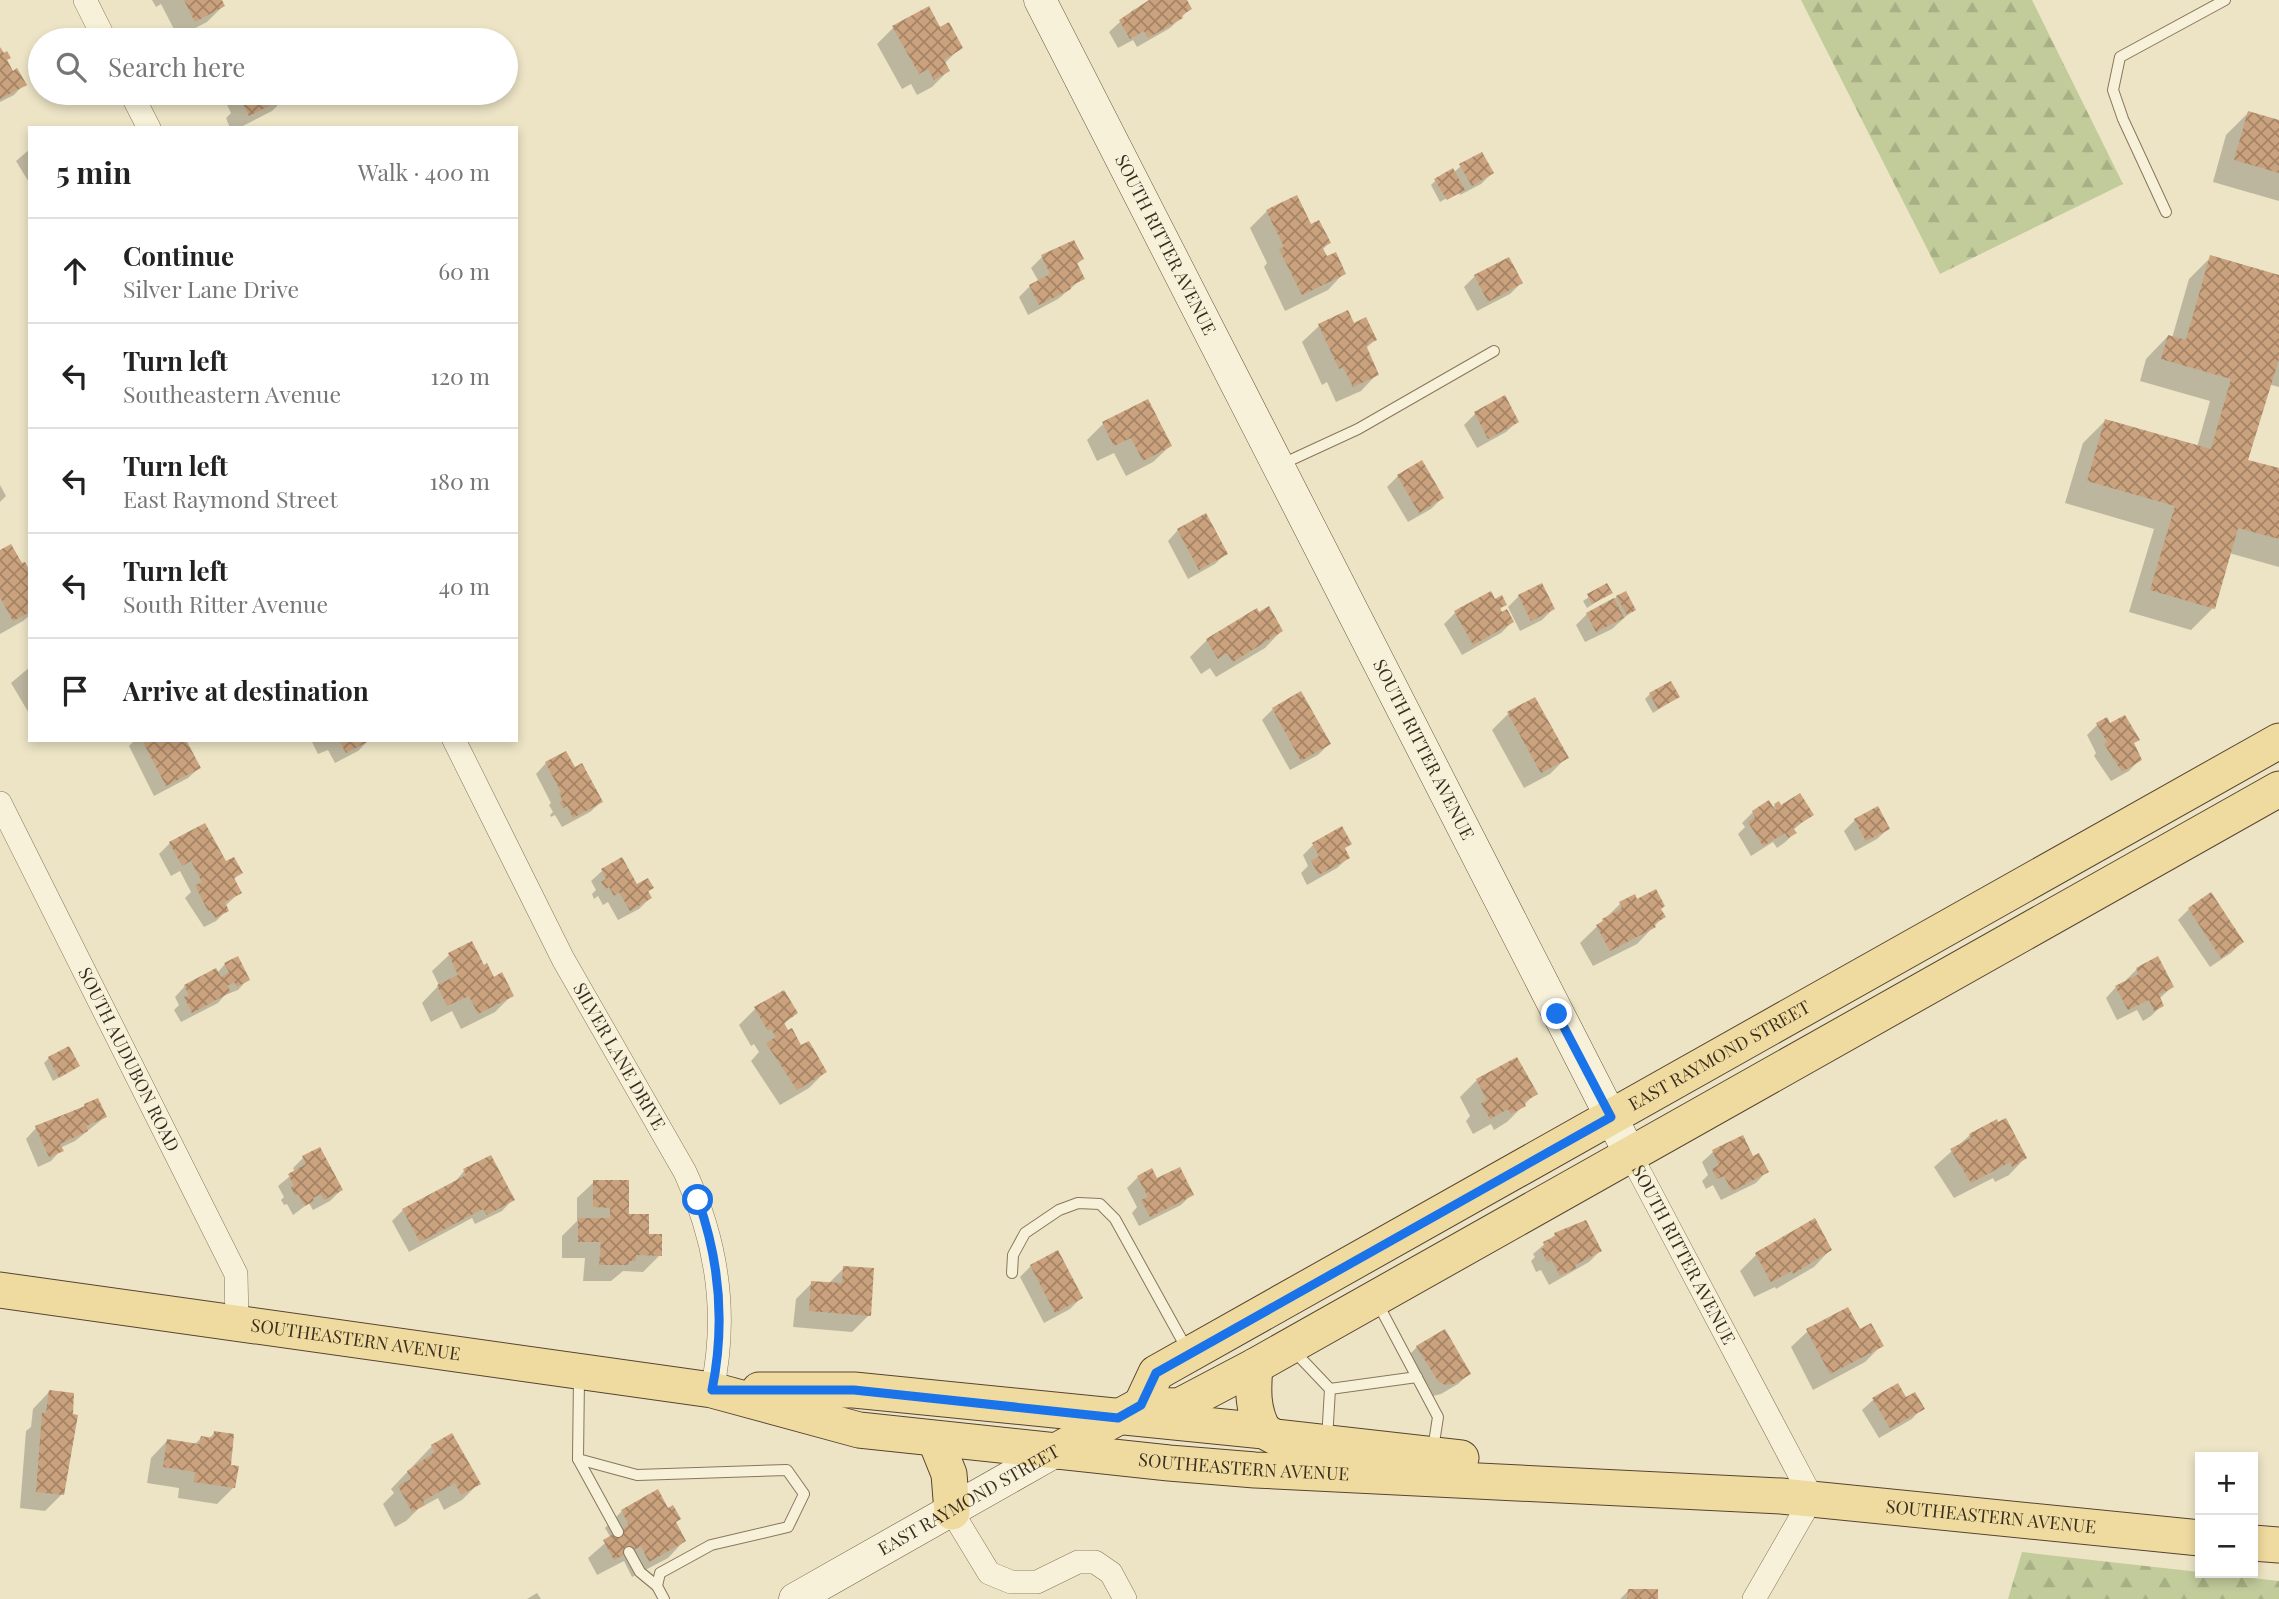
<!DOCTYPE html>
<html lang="en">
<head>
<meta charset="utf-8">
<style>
  body { margin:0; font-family:"Playfair Display",serif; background:#f2f2f2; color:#222 }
  .controls { position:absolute; right:21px; bottom:21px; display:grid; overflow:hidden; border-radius:0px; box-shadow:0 4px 10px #0003 }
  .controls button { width:63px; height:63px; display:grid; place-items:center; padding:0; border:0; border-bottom:2px solid #e0e0e0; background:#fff; color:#222; font:35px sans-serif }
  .stop { position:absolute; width:21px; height:21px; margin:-16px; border:5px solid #1a73e8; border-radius:50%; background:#fff }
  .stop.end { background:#1a73e8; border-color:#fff; box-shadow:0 2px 7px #0008 }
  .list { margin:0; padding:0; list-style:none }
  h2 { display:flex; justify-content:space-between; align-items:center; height:91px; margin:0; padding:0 28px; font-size:30px }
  h2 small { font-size:23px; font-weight:400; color:#767676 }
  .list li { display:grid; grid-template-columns:46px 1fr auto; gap:21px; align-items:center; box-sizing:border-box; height:105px; padding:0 28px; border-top:2px solid #e0e0e0 }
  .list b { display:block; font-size:26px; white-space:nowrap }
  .list p { margin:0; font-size:23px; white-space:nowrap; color:#767676 }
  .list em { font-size:23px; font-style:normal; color:#767676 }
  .icon { flex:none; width:38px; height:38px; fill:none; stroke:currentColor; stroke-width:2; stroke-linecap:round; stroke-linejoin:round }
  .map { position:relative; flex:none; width:2279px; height:1599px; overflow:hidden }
  .search { position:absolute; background:#fff; box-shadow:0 4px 10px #0003; left:28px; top:28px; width:490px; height:77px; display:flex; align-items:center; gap:18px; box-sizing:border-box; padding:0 24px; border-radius:38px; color:#767676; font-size:26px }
  .panel { position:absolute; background:#fff; box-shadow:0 4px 10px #0003; left:28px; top:126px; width:490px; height:616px; border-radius:0px }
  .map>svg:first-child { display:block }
</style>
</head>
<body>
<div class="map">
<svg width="2279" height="1599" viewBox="0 0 2279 1599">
  <defs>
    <pattern id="forest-firs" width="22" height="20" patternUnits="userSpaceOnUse" patternTransform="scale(1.75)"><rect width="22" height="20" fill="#c2cb9a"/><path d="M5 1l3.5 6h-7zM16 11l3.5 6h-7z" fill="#a7af84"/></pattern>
    <pattern id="building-cross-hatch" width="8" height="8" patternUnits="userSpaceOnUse" patternTransform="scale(1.75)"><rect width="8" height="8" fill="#caa27d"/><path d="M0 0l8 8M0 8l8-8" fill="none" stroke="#a58466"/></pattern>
  </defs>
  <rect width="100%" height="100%" fill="#ede4c6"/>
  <!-- forest -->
  <g fill="url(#forest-firs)">
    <polygon points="1801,0 2032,0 2123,184 1940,274"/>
    <polygon points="2022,1552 2279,1581 2279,1599 2008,1599"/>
  </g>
  <!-- shadow -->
  <g fill="#0003">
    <polygon points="152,0 220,0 223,6 207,22 178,37 161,4 156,7"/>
    <polygon points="1155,0 1185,0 1190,9 1170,28 1137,47 1133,40 1118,48 1109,32 1133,10"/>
    <polygon points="893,28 939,29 961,47 944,64 948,71 932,87 917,95 911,84 902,89 877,44"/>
    <polygon points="0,50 12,73 24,84 14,95 0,102"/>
    <polygon points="221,93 288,93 289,94 272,111 239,128 230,128 226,118 231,113"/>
    <polygon points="2248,113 2279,122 2279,201 2213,182 2226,135"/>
    <polygon points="30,149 30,184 16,161"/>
    <polygon points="1461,166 1492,173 1481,184 1460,195 1459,191 1440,202 1431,185 1436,180 1453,173"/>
    <polygon points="1267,211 1310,226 1329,243 1322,250 1326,258 1344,273 1328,290 1285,311 1264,267 1267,263 1250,228"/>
    <polygon points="1042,257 1082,259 1076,265 1083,278 1058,299 1028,315 1019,297 1030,286 1039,282 1031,268"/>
    <polygon points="2211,257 2279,277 2279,387 2268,384 2246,461 2279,470 2279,567 2229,553 2213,608 2191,630 2129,612 2154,529 2065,503 2083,443 2105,421 2197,447 2210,401 2140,381 2146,359 2168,336 2172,338 2189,279"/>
    <polygon points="1475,276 1521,283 1510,294 1477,311 1464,287"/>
    <polygon points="1347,312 1353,326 1375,340 1365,349 1377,374 1361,391 1336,402 1327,382 1322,385 1302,342 1319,326"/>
    <polygon points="1504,398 1517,422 1506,432 1477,448 1464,425 1475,414"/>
    <polygon points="1103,424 1170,446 1153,462 1126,476 1114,453 1097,461 1087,440"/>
    <polygon points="1398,476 1442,498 1431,509 1408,522 1387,487"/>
    <polygon points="0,485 6,496 0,502"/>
    <polygon points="1178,530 1226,553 1215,564 1188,579 1168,541"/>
    <polygon points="0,552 30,576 30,615 23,621 0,634"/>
    <polygon points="1607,585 1611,592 1587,608 1583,601"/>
    <polygon points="1519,596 1553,609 1542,620 1520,631 1508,607"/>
    <polygon points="1617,597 1634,609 1612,629 1585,642 1576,625 1587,614"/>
    <polygon points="1494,601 1505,604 1499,610 1512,622 1501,633 1462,655 1444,624 1455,613"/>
    <polygon points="1281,631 1265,648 1216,677 1210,668 1201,674 1190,657 1207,640"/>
    <polygon points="30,667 30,715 11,683"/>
    <polygon points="1300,693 1329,744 1318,755 1290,770 1262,720 1273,709"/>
    <polygon points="1650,694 1678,697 1653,713 1645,699"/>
    <polygon points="1509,713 1566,758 1550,774 1524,788 1492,730"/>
    <polygon points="2097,725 2110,726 2133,744 2139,760 2129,771 2111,781 2094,756 2096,753 2087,735"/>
    <polygon points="135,740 169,740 199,768 188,778 154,796 129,746"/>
    <polygon points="311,740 369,740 358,751 335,763 328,750 318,754"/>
    <polygon points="546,763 574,770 601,802 590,812 562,827 555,815 551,817 550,815 553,812 549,805 551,803 536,774"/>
    <polygon points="1775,805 1811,815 1793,830 1795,833 1784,843 1777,848 1773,842 1751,856 1738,834 1745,827 1742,823 1753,812 1772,808"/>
    <polygon points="1855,820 1888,829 1877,839 1855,851 1844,831"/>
    <polygon points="170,843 225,864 240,873 233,880 239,893 225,906 227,910 216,921 204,927 185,898 191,892 180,871 171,876 159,854"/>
    <polygon points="1313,845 1343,850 1348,858 1337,868 1307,885 1301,873 1308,866 1303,855"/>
    <polygon points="621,859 637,887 652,888 647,893 650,898 639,909 618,920 608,902 603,905 598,896 594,899 592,894 596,890 591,881 602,871"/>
    <polygon points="1637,902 1660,910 1663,917 1637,944 1593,966 1580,943 1620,904"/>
    <polygon points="2189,909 2242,942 2231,953 2210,967 2178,920"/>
    <polygon points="472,943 483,967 512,995 495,1012 461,1029 452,1011 431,1022 422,1003 439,985 432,971 449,955"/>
    <polygon points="225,964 248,979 238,990 225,995 218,1003 181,1022 174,1010 179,1005 175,997 185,986 217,973"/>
    <polygon points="2137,969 2172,987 2159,999 2162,1005 2151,1016 2143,1021 2137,1010 2117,1020 2106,998 2116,987 2127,982 2126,980"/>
    <polygon points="755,1009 795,1013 783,1025 801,1047 825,1072 809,1088 780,1105 751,1061 759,1052 754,1044 751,1046 739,1025"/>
    <polygon points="49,1058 78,1066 53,1081 44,1063"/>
    <polygon points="1516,1059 1535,1094 1507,1122 1494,1130 1491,1124 1473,1134 1466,1121 1470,1116 1460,1097 1477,1080"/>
    <polygon points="85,1105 105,1117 75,1141 60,1148 61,1150 51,1161 38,1167 26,1139 36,1128 79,1111"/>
    <polygon points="1996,1121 2025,1158 2009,1175 1995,1182 1993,1178 1954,1198 1934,1167 1970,1135"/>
    <polygon points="1713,1152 1752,1158 1766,1172 1756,1183 1721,1200 1713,1185 1706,1189 1702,1181 1708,1175 1702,1162"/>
    <polygon points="303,1158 341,1190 330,1201 313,1210 309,1203 293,1215 287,1204 284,1205 281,1200 284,1197 278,1186 295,1172 293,1168"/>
    <polygon points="464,1171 512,1200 502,1211 475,1224 472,1218 409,1252 392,1221 403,1210 454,1183"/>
    <polygon points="1138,1177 1192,1194 1181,1205 1139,1226 1132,1213 1137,1207 1127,1188"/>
    <polygon points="594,1182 647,1236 660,1255 643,1272 623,1271 611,1281 583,1281 585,1258 562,1258 562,1236 577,1221 577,1198"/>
    <polygon points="1555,1235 1600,1251 1589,1262 1549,1285 1541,1270 1536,1272 1531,1261 1535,1257 1533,1254"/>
    <polygon points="1830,1250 1814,1267 1776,1289 1775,1287 1754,1297 1740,1271 1757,1254"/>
    <polygon points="1057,1252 1081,1298 1070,1309 1044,1323 1020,1277 1031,1266"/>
    <polygon points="844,1268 869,1315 852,1332 793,1327 796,1299 812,1283 828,1284"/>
    <polygon points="1808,1331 1859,1331 1881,1346 1865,1362 1813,1390 1791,1347"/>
    <polygon points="1417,1347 1469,1374 1458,1384 1441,1394 1433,1396 1427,1392 1406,1358"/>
    <polygon points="1898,1385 1906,1399 1922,1408 1912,1419 1879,1438 1862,1410 1873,1400"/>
    <polygon points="49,1392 71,1416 62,1494 45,1511 20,1508 26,1431 31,1427 33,1409"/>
    <polygon points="215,1433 229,1466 234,1487 217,1504 178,1498 179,1488 147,1483 151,1458 167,1441 194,1445 201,1438 208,1439"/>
    <polygon points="432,1446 479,1483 462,1500 444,1510 438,1498 418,1509 406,1521 395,1527 383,1504 394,1493 391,1489"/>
    <polygon points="622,1511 675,1523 684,1541 668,1558 632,1577 624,1561 597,1575 588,1558 611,1538 605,1528"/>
    <polygon points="1629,1590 1657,1599 1620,1599"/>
    <polygon points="537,1593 541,1599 527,1599"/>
  </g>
  <!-- building -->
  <g fill="url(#building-cross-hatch)">
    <polygon points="184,0 222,0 225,6 195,22"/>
    <polygon points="1149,0 1187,0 1192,9 1182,15 1183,18 1148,38 1144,31 1130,39 1119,20"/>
    <polygon points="929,6 940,27 949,22 963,48 944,60 950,71 934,80 928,69 919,74 892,26"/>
    <polygon points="0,47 4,53 7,51 11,58 7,60 13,71 17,68 27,85 0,99"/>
    <polygon points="245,93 290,93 291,95 249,116 241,100 247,97"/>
    <polygon points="2248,111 2279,120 2279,173 2234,160"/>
    <polygon points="1482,152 1494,173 1472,186 1459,164"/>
    <polygon points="1453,168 1465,190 1447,200 1434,179"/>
    <polygon points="1297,195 1311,224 1319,220 1331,243 1322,247 1327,256 1336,252 1346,274 1302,295 1279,249 1284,247 1266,210"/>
    <polygon points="1074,240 1084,259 1077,263 1085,279 1070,286 1071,289 1039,305 1029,285 1050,274 1041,255"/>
    <polygon points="2210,255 2279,275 2279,359 2248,460 2279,468 2279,539 2238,528 2215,609 2150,590 2175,506 2087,481 2105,419 2211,449 2231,379 2161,359 2168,335 2186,340"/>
    <polygon points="1509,257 1523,283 1488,302 1474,275"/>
    <polygon points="1348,310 1354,323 1366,317 1377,340 1366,345 1379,375 1353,387 1343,367 1339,369 1318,324"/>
    <polygon points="1505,395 1519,422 1488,439 1474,412"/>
    <polygon points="1148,399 1172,446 1143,461 1131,438 1114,446 1102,422"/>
    <polygon points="1422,460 1444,498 1419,513 1397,475"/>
    <polygon points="1206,513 1228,554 1199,570 1177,529"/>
    <polygon points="11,544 22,563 25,562 30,571 30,612 13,621 0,597 0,550"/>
    <polygon points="1542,583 1555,609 1531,621 1518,595"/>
    <polygon points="1607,583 1613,593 1592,604 1587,594"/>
    <polygon points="1491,591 1495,599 1502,595 1507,605 1500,608 1502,612 1507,609 1514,622 1473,645 1454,611"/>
    <polygon points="1626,591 1636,610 1627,615 1616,596"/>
    <polygon points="1614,598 1624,618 1596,632 1586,613"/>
    <polygon points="1269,606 1283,631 1233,662 1227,653 1218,659 1206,639 1257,608 1259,612"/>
    <polygon points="1671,681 1680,697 1658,709 1649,693"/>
    <polygon points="1301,691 1331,744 1301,761 1272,708"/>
    <polygon points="1535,697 1569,758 1541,773 1507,712"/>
    <polygon points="2125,715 2140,740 2134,743 2142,760 2122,772 2104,744 2107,742 2096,723 2107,717 2110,723"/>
    <polygon points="142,740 186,740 201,768 166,786"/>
    <polygon points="339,740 371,740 346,753"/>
    <polygon points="566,751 575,767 582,763 603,802 573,818 567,806 563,808 560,802 563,801 559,793 561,792 545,762"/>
    <polygon points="1800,793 1814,815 1793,828 1797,833 1788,838 1785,833 1763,846 1748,822 1755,817 1752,811 1769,800 1775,810 1777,809 1774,804 1779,801 1781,805"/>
    <polygon points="1878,806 1890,829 1866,841 1854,819"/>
    <polygon points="205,823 226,861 234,857 243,873 234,878 242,893 225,902 229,911 215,918 210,910 208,911 195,885 202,882 191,861 182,866 169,842"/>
    <polygon points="1342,826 1352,844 1345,848 1350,858 1319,875 1311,861 1319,856 1312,843"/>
    <polygon points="622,857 637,884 648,878 654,888 648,891 652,898 630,911 619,892 614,896 609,887 606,889 601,882 606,879 601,869"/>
    <polygon points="1656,889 1665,906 1661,909 1666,917 1654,924 1656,927 1610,951 1596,925 1603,921 1602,919 1622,908 1619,902 1635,894 1637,899"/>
    <polygon points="2211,892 2244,942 2221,958 2188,908"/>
    <polygon points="472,941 484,965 487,963 494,977 502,972 514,996 478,1014 469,996 447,1006 437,985 458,975 448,953"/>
    <polygon points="238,956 250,980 237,987 234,982 227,986 231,992 192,1013 184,997 189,995 184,985 216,968 221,977 229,972 224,963"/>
    <polygon points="2158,956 2174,987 2159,995 2164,1006 2154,1011 2149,1000 2128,1010 2115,986 2139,974 2136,968"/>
    <polygon points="784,990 798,1013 784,1023 788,1030 792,1028 801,1045 809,1041 827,1072 797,1090 766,1043 776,1037 771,1029 768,1031 754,1007"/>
    <polygon points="69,1046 80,1066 59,1078 48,1057"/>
    <polygon points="1517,1057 1538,1094 1524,1102 1526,1106 1511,1114 1508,1109 1490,1119 1481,1103 1487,1100 1476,1079"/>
    <polygon points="98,1098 107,1117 86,1126 88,1131 60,1144 64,1151 49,1157 35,1126 85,1106 84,1104"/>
    <polygon points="2006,1118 2027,1158 2012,1167 2010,1162 1971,1183 1950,1149 1971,1138 1969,1134 1997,1119 1998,1122"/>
    <polygon points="1743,1135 1753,1156 1759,1153 1769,1172 1732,1191 1724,1176 1717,1179 1712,1169 1719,1165 1712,1150"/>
    <polygon points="320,1147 343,1190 324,1200 321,1194 313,1198 314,1201 305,1206 298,1194 295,1196 291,1187 294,1186 288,1174 306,1164 302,1156"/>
    <polygon points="491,1155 515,1200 487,1215 483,1209 420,1242 402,1209 466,1175 463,1169"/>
    <polygon points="1180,1167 1194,1195 1150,1217 1141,1200 1148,1197 1137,1176 1152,1168 1157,1178"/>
    <polygon points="593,1180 629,1180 629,1214 649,1214 649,1234 662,1234 662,1256 636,1255 636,1261 629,1261 629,1265 599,1265 601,1242 578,1242 578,1218 610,1218 610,1208 593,1207"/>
    <polygon points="1815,1218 1832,1250 1793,1274 1792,1271 1771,1282 1755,1253"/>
    <polygon points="1586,1220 1602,1251 1575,1265 1576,1268 1560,1276 1552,1260 1547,1262 1541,1249 1545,1247 1543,1242 1555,1236 1554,1233"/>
    <polygon points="1058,1250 1083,1298 1055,1313 1030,1265"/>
    <polygon points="843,1266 874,1268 871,1316 809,1311 811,1281 842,1283"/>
    <polygon points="1848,1307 1860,1329 1871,1323 1884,1346 1830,1374 1806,1329"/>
    <polygon points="1445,1329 1471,1374 1454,1384 1445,1385 1438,1381 1416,1346"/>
    <polygon points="1898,1383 1906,1397 1915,1392 1925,1409 1890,1428 1872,1398"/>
    <polygon points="49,1390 74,1393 73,1414 78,1415 64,1495 36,1492 42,1413 46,1413"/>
    <polygon points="214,1431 234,1434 231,1465 239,1466 235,1488 194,1482 195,1472 163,1467 167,1439 199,1444 201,1436 213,1438"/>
    <polygon points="452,1433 481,1484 461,1495 455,1483 423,1501 425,1505 412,1512 398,1486 411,1479 407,1471 435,1452 431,1445"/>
    <polygon points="658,1489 668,1508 673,1505 681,1519 676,1522 686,1541 649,1562 641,1546 614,1560 603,1540 629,1525 621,1510"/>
    <polygon points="1628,1589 1658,1589 1658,1599 1627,1599"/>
  </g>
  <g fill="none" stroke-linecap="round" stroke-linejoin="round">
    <defs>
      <g id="lane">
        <polyline points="2166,212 2123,119 2113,90 2120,57 2225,0"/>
        <polyline points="1280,465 1358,429 1494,351"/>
        <polyline points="1012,1273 1013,1255 1025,1233 1059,1210 1078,1203 1100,1204 1115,1219 1188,1351"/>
        <polyline points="1377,1302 1438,1417 1433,1449"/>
        <polyline points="1292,1349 1330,1389 1327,1440"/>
        <polyline points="579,1377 578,1459 637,1475 787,1470 804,1494 788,1527 711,1545 660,1573 657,1586 664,1599"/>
        <polyline points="1330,1389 1417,1377"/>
        <polyline points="578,1459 618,1532"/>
        <polyline points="629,1552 640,1572 657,1586"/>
      </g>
      <g id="street">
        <polyline points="85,0 105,40"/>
        <polyline points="131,93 149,128"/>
        <path id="s1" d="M454,740L563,959L685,1172C717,1241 728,1315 712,1390"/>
        <path id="s2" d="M0,803L236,1274L237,1322"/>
        <path id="s3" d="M1630,1154L1812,1498L1754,1599"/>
        <polyline points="952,1512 989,1573 1011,1582 1037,1582 1078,1562 1095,1562 1111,1573 1125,1599"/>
      </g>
      <g id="secondary">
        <path id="s4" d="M1040,0L1630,1154"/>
        <path id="s5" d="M795,1599L1056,1451"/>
      </g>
      <g id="primary">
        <path id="s6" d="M0,1290L712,1390L859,1430L1169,1463L1255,1470L1781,1496L2200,1538"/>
        <path d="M1255,1366C1253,1390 1252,1410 1264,1431"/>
        <polyline points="759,1390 854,1390 1264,1431 1275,1437 1461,1458"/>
        <path id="s7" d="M1141,1405L1156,1373L2279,741"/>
        <polyline points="935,1439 949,1474 952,1512"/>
        <polyline points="1056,1451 1141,1405 1179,1406 1255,1366 2279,789"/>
        <polyline points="2253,1543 2279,1545"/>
      </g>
    </defs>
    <!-- lane casing -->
    <use href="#lane" stroke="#88765c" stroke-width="12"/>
    <!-- street casing -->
    <use href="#street" stroke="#88765c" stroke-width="24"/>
    <!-- secondary casing -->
    <use href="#secondary" stroke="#6a573f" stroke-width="33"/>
    <!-- primary casing -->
    <use href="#primary" stroke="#564430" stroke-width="37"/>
    <!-- lane -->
    <use href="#lane" stroke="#f8f1d9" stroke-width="10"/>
    <!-- street -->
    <use href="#street" stroke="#f8f1d9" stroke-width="23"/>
    <!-- secondary -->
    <use href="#secondary" stroke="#f8f1d9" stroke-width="32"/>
    <!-- primary -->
    <use href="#primary" stroke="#efdba0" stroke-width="35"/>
  </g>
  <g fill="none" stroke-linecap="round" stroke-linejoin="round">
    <!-- route -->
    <path stroke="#1a73e8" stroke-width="9" d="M698,1200C720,1262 725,1326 712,1390H854L1118,1418L1141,1405L1156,1373L1611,1117L1557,1014"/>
  </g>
  <g text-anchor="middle" stroke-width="6" stroke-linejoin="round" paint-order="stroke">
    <!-- street labels -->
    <g font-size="18" fill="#392d20" stroke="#f5eed6">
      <text dy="6" stroke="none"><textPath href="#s4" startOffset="275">SOUTH RITTER AVENUE</textPath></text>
      <text dy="6" stroke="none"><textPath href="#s4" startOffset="842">SOUTH RITTER AVENUE</textPath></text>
      <text dy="6" stroke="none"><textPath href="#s7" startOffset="682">EAST RAYMOND STREET</textPath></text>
      <text dy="6" stroke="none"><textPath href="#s1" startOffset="357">SILVER LANE DRIVE</textPath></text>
      <text dy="6" stroke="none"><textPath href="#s2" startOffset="287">SOUTH AUDUBON ROAD</textPath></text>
      <text dy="6" stroke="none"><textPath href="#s3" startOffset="114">SOUTH RITTER AVENUE</textPath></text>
      <text dy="6" stroke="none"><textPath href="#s6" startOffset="359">SOUTHEASTERN AVENUE</textPath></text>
      <text dy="6" stroke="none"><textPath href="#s6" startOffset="1258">SOUTHEASTERN AVENUE</textPath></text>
      <text dy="6" stroke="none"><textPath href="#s5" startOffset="200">EAST RAYMOND STREET</textPath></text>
      <text dy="6" stroke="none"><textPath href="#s6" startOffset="2007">SOUTHEASTERN AVENUE</textPath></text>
    </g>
  </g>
</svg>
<div class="controls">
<button>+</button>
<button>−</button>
</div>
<div class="stop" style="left:698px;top:1200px"></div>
<div class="stop end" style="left:1557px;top:1014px"></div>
<div class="search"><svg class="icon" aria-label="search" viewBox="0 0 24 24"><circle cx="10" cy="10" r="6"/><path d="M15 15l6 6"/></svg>Search here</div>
<section class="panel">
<h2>5 min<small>Walk · 400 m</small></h2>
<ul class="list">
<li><svg class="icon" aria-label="ahead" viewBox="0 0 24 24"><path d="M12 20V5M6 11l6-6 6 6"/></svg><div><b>Continue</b><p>Silver Lane Drive</p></div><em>60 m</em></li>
<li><svg class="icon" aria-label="left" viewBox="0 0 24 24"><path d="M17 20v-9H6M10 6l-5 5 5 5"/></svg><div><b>Turn left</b><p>Southeastern Avenue</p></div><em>120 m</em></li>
<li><svg class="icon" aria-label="left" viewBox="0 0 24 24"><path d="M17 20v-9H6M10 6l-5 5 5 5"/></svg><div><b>Turn left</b><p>East Raymond Street</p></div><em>180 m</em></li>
<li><svg class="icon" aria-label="left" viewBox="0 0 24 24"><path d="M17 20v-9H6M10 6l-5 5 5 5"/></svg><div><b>Turn left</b><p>South Ritter Avenue</p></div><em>40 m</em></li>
<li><svg class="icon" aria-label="arrive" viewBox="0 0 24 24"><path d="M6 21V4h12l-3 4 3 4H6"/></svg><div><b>Arrive at destination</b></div></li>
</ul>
</section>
</div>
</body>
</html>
